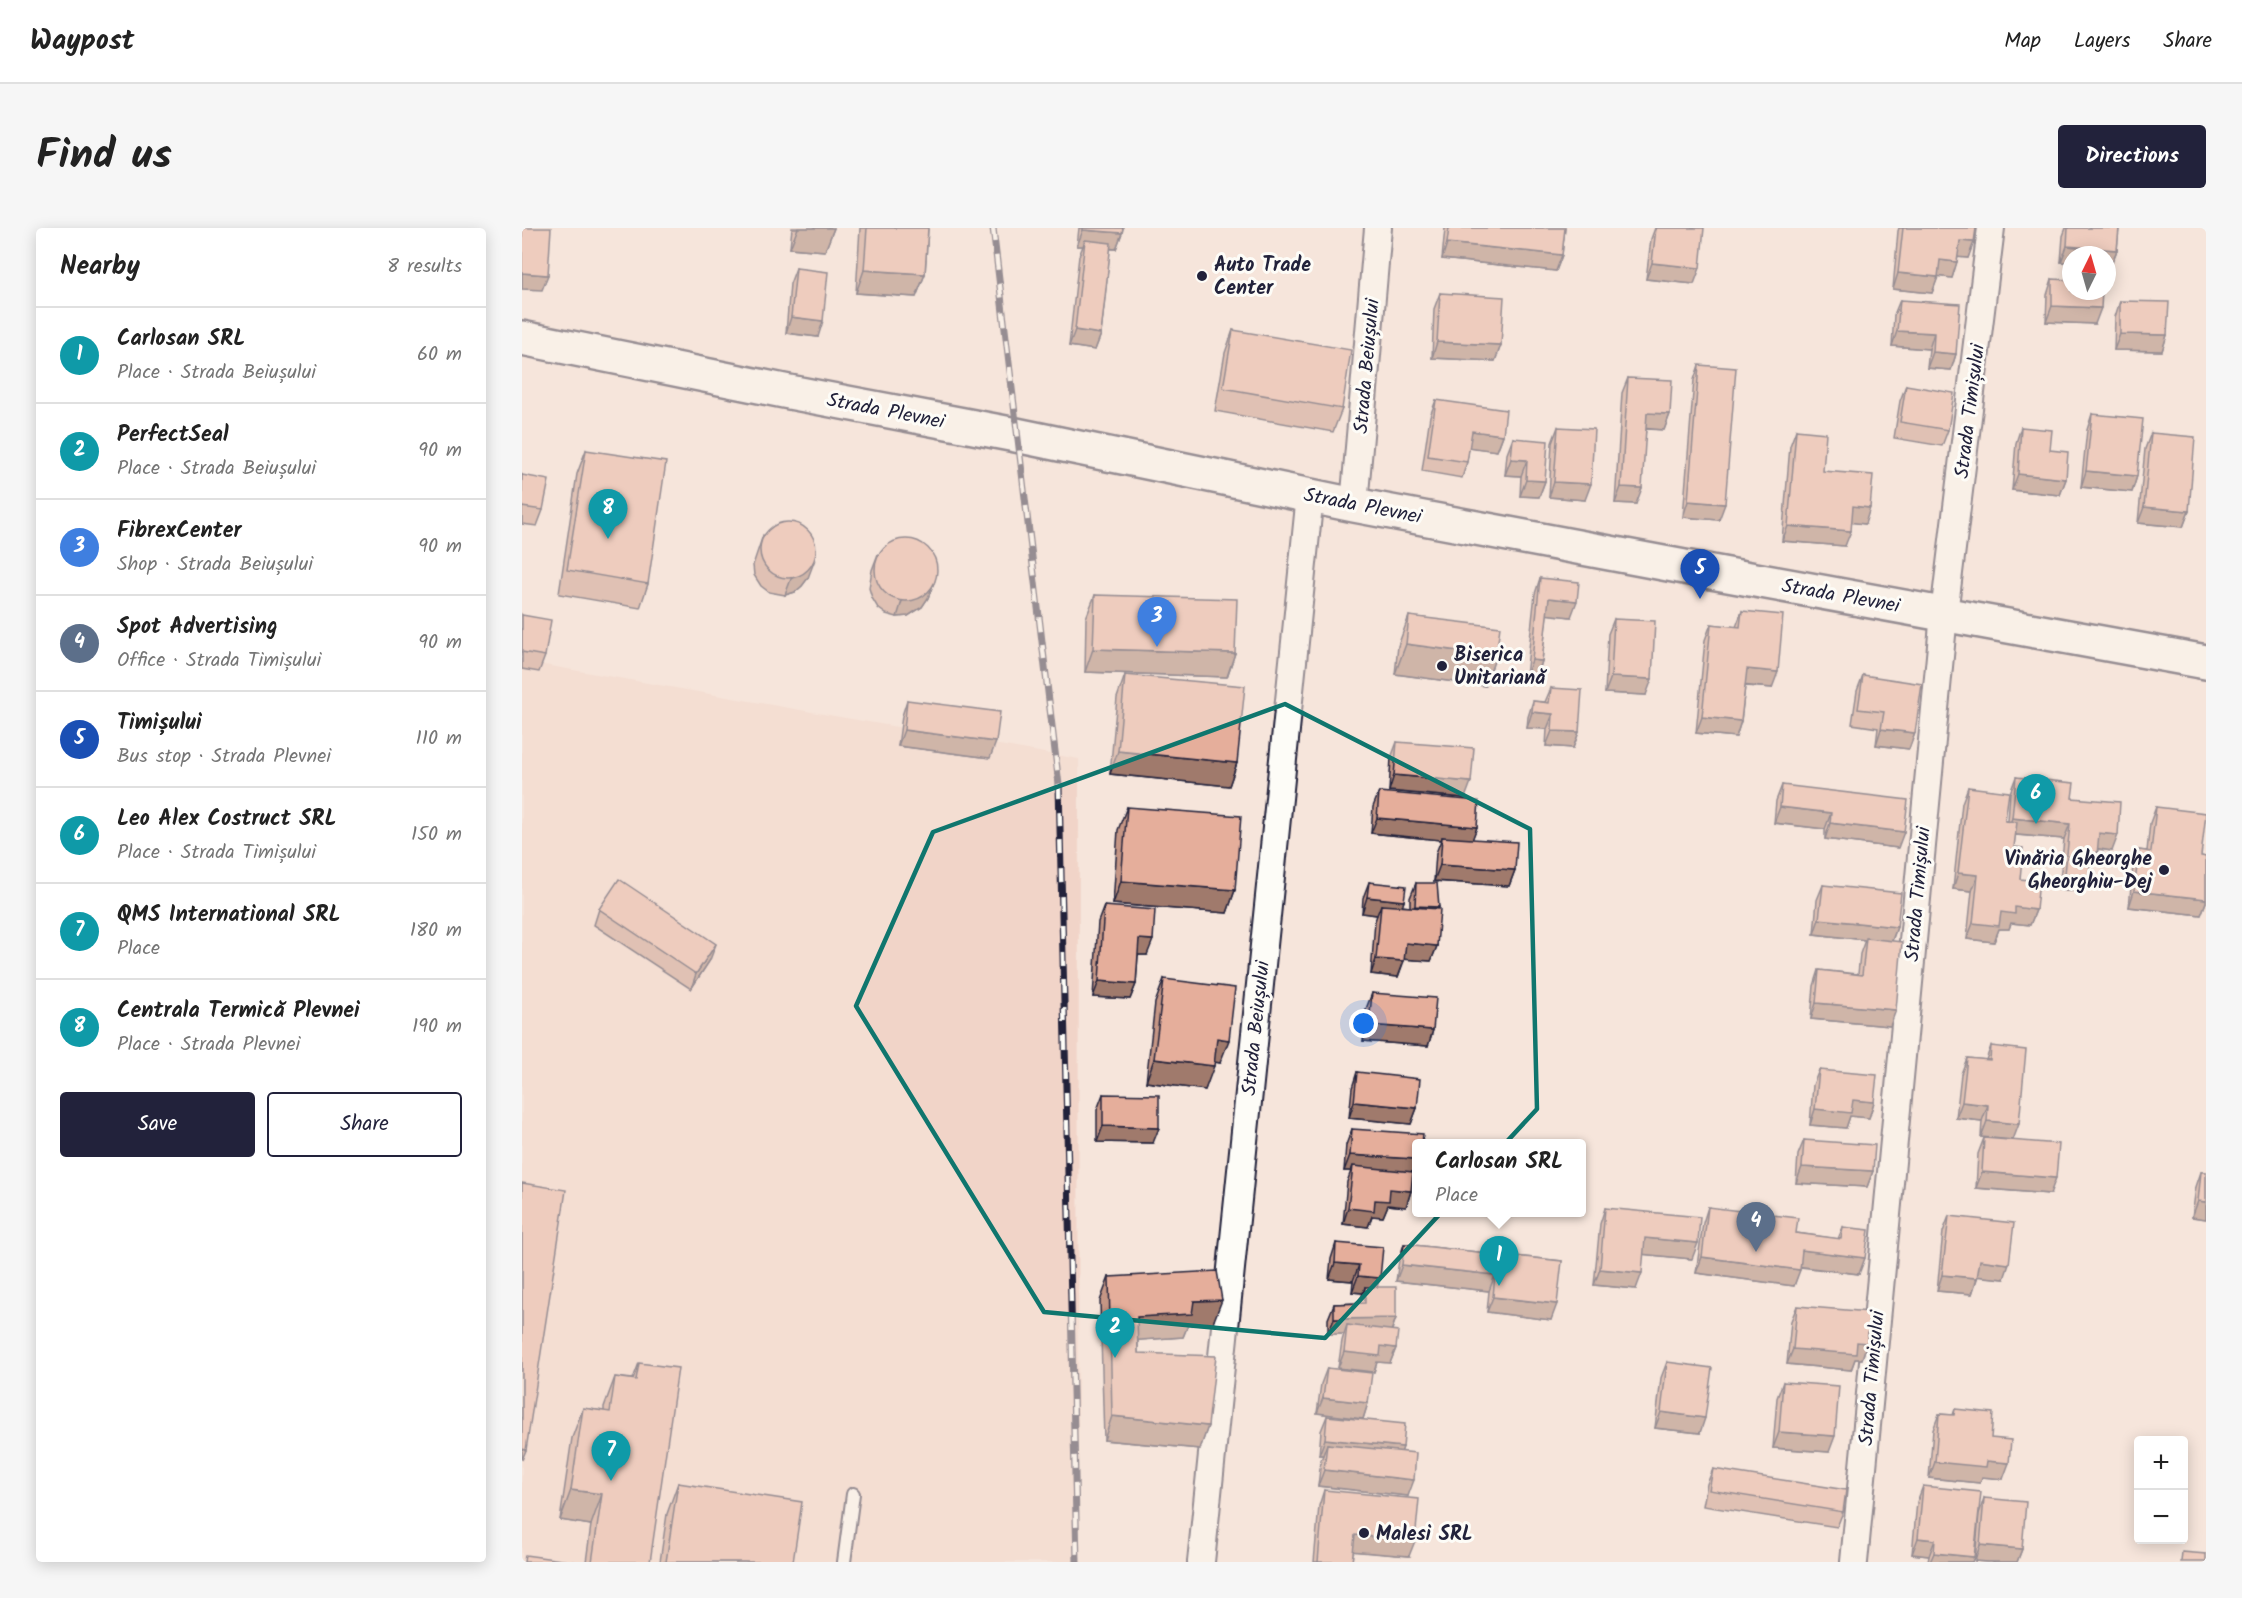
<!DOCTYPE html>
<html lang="en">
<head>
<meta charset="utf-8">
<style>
  body { margin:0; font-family:Kalam,sans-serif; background:#f6f6f6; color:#222 }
  .controls { position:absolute; right:18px; bottom:18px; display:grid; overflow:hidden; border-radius:6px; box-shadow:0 3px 15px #0003 }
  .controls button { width:54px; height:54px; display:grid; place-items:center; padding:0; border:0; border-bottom:2px solid #e0e0e0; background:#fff; color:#222; font:30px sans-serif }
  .compass { position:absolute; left:1540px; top:18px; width:54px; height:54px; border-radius:50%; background:#fff; box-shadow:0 3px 15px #0003; rotate:5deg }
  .you { position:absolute; left:842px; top:796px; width:21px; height:21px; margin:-15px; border:4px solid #fff; border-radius:50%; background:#1a73e8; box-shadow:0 0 0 9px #1a73e833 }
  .badge { display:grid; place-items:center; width:39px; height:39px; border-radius:50%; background:#22223b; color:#fff; font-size:20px; font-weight:700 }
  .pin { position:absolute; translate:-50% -50px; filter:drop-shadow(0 2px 3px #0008) }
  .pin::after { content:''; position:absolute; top:32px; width:21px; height:18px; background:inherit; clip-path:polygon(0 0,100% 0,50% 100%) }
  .popup { position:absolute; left:890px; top:911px; width:174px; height:78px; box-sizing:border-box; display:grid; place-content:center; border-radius:6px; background:#fff; filter:drop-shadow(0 2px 4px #0005); font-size:20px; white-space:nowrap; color:#767676 }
  .popup b { font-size:22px; color:#222 }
  .popup::after { content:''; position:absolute; left:50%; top:100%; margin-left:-12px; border:12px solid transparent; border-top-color:#fff }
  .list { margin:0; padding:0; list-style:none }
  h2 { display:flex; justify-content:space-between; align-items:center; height:78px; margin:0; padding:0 24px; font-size:26px }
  h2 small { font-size:20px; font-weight:400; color:#767676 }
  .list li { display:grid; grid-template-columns:39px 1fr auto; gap:18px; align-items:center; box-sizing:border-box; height:96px; padding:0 24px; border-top:2px solid #e0e0e0 }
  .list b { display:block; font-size:22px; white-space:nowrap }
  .list p { margin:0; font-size:20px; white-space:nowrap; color:#767676 }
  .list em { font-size:20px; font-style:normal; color:#767676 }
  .actions { display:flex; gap:12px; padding:18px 24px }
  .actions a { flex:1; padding:14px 0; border:2px solid #22223b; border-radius:6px; text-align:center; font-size:21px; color:#22223b }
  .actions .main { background:#22223b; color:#fff }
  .map { position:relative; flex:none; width:1684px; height:1334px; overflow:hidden; border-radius:6px }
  header { display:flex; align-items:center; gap:36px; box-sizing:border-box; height:84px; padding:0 30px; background:#fff; border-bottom:2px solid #e0e0e0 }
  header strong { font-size:28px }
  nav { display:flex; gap:33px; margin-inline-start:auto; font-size:21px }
  .intro { display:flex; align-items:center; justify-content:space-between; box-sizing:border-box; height:144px; padding:0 36px }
  h1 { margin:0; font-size:42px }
  .button { padding:15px 27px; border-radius:6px; background:#22223b; color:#fff; font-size:21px; font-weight:700 }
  main { display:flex; gap:36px; padding:0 36px }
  aside { flex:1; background:#fff; border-radius:6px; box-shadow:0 3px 15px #0003 }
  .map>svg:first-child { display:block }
</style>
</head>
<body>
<header>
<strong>Waypost</strong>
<nav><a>Map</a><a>Layers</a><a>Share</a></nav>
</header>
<div class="intro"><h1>Find us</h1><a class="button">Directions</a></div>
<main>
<aside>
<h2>Nearby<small>8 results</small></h2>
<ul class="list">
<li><span class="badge" style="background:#0f9aa8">1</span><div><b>Carlosan SRL</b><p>Place · Strada Beiușului</p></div><em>60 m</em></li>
<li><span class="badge" style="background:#0f9aa8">2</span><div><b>PerfectSeal</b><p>Place · Strada Beiușului</p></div><em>90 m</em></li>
<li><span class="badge" style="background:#3f7fe0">3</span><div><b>FibrexCenter</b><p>Shop · Strada Beiușului</p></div><em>90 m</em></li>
<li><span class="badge" style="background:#5c6f8a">4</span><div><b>Spot Advertising</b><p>Office · Strada Timișului</p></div><em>90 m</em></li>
<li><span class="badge" style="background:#1a4fb4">5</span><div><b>Timișului</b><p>Bus stop · Strada Plevnei</p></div><em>110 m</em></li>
<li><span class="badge" style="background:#0f9aa8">6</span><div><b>Leo Alex Costruct SRL</b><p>Place · Strada Timișului</p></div><em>150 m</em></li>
<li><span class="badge" style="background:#0f9aa8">7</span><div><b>QMS International SRL</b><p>Place</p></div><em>180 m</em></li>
<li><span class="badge" style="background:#0f9aa8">8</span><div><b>Centrala Termică Plevnei</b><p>Place · Strada Plevnei</p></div><em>190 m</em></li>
</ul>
<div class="actions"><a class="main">Save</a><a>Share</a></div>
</aside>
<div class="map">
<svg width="1684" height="1334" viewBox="0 0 1684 1334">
  <rect width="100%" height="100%" fill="#f6e5db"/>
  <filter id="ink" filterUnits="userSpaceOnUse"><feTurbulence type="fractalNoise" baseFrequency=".0167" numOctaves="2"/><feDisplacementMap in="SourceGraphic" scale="12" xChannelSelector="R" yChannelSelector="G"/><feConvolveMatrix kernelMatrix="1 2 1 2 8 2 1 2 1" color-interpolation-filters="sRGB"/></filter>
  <g filter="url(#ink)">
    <!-- built -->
    <polygon fill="#f1d4c8" points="0,433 557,531 556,1334 0,1334"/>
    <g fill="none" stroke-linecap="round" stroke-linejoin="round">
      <defs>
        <polyline id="service" points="322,1334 331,1266"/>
        <g id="minor">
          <polyline points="832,277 856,0"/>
          <polyline points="679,1334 788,267"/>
          <polyline points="1332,1334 1422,386 1469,0"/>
        </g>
        <polyline id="secondary" points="0,110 262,163 494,207 832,277 1173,341 1684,434"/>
      </defs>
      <!-- service casing -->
      <use href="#service" stroke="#22223b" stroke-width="16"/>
      <!-- minor casing -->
      <use href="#minor" stroke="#22223b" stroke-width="30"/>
      <!-- secondary casing -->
      <use href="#secondary" stroke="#22223b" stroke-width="38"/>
      <!-- service -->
      <use href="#service" stroke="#fdfcf7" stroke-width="12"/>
      <!-- minor -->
      <use href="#minor" stroke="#fdfcf7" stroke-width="26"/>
      <!-- secondary -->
      <use href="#secondary" stroke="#fdfcf7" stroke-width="33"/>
      <defs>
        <polyline id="rail" points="471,0 537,557 555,1334"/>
      </defs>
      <!-- rail casing -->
      <use href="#rail" stroke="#22223b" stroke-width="7"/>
      <!-- rail -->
      <use href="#rail" stroke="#fdfcf7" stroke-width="4.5" stroke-dasharray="14" stroke-linecap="butt"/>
    </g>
    <!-- wall -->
    <g fill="#c59685" stroke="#22223b" stroke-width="1.5">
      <polygon points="270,0 312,0 303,23 268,20"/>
      <polygon points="338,0 406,0 403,46 394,69 334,65"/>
      <polygon points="557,0 601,0 600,5 594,21 588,21 579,106 573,122 547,118 557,28 561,18 555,18"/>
      <polygon points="923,0 1043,0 1040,27 1034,43 920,31"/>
      <polygon points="1133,0 1178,0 1172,56 1124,51 1129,11"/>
      <polygon points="1377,0 1454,0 1446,30 1436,29 1430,50 1416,48 1410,65 1371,61 1376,3"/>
      <polygon points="1544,0 1597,0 1595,22 1589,37 1539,34 1541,8"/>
      <polygon points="274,40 296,109 264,105 268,56"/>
      <polygon points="1530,51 1573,96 1524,94 1525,67"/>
      <polygon points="918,65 979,117 973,133 910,130 912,81"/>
      <polygon points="1378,72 1434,126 1429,142 1405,140 1407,121 1370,118 1372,87"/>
      <polygon points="1598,73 1645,107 1640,123 1592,122 1593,89"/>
      <polygon points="711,102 820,181 811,204 693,183 703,125"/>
      <polygon points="1177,137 1197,292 1161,289 1172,152"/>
      <polygon points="1106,150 1148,186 1142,202 1124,201 1114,276 1093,275 1100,165"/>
      <polygon points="1384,157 1426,202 1420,218 1372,210 1378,173"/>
      <polygon points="914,172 981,207 975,223 947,219 945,234 940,250 900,243 908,188"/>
      <polygon points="1570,186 1615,248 1610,264 1559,259 1565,202"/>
      <polygon points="1036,199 1063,272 1027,269 1030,215"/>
      <polygon points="1499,199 1528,222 1544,251 1538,267 1490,262 1494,215"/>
      <polygon points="1274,202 1301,243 1343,296 1329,294 1323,318 1260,313 1268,218"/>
      <polygon points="1629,205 1667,283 1661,299 1616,295 1623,221"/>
      <polygon points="991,210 1023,253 1017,269 998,268 999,248 983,247 985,226"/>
      <polygon points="64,222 126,356 118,380 37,366 55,246"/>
      <polygon points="0,247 21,282 15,298 0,296"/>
      <polygon points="241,307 286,350 280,358 273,364 263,367 247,364 239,358 232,347 231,337"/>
      <polygon points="356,326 412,354 406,370 400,379 386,388 375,389 364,386 356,380 350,370 347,360 350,342"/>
      <polygon points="1018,350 1049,389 1025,386 1020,433 1015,449 1004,448 1013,366"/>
      <polygon points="573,367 713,425 705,449 563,444 564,390"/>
      <polygon points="1220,383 1250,460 1223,458 1219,493 1214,509 1174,505 1183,412 1189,396 1214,399"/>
      <polygon points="0,387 23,428 17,444 0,441"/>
      <polygon points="887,388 963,458 873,446 876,418"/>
      <polygon points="1092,391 1124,467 1083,465 1086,406"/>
      <polygon points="603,447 715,535 707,558 588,546 595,470"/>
      <polygon points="1341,447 1393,505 1387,521 1354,517 1356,500 1330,496 1335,463"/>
      <polygon points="1029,460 1057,504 1051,520 1024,518 1025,501 1005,500 1006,489 1011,473 1023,474"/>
      <polygon points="385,472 468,530 376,518 380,488"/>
      <polygon points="875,514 943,570 867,563 869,530"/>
      <polygon points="1494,549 1550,570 1590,623 1576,621 1575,627 1570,643 1567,642 1567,648 1561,664 1537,662 1542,611 1493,607 1492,619 1498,651 1514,682 1508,697 1489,695 1487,701 1477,701 1472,714 1445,711 1450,663 1431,661 1440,575 1446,559 1483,593 1486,593 1488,565"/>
      <polygon points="1260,557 1376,620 1303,611 1303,601 1252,595 1254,573"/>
      <polygon points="857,564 955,599 950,611 993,642 987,658 912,653 914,625 919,612 849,605 851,579"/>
      <polygon points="605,579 713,662 705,685 591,676 596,602"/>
      <polygon points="1634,579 1679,628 1684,629 1684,674 1679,687 1607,679 1611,638 1617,622 1625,623 1628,595"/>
      <polygon points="847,654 882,673 880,678 888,679 888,670 894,655 916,681 915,718 909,733 882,731 876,749 849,746 853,693 855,687 840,685 841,670"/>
      <polygon points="1301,657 1375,699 1370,713 1368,798 1289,791 1292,758 1297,742 1336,746 1338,726 1343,712 1292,706 1295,672"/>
      <polygon points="582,678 625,727 616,727 614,756 608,771 571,769 576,694"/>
      <polygon points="77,681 188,732 169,761 72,697"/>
      <polygon points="642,751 698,835 692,834 683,862 624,854 633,775"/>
      <polygon points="850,765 911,802 906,818 841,813 844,781"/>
      <polygon points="1469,818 1491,912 1459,909 1460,893 1434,890 1439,846 1445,830 1464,832"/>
      <polygon points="1297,842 1352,874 1347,890 1328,888 1324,900 1288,897 1291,857"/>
      <polygon points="835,844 895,880 889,896 827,890 830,860"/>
      <polygon points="581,866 631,915 575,914 575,882"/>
      <polygon points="830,901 894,947 891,947 889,963 884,979 866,977 861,989 850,988 846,999 821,996 825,954 829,943 822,943 824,917"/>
      <polygon points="1462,910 1528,966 1454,960 1456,926"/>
      <polygon points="1282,912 1351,943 1345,959 1274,955 1276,927"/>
      <polygon points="1679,944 1684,944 1684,991 1670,989 1674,959"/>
      <polygon points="0,955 4,1222 0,1232"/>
      <polygon points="1186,979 1274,1005 1316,1011 1321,999 1337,1046 1278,1039 1272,1058 1174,1045 1181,995"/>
      <polygon points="1083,980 1170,1031 1121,1026 1114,1061 1072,1057 1078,996"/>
      <polygon points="1427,988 1482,1051 1456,1048 1450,1066 1415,1063 1421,1004"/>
      <polygon points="814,1015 858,1050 855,1059 874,1090 870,1102 874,1120 868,1135 855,1134 852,1144 816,1140 820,1113 822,1106 806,1106 806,1091 812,1076 837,1075 841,1065 830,1064 831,1053 807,1051 809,1031"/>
      <polygon points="882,1016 1040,1033 1029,1092 965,1084 967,1063 874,1053 877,1032"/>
      <polygon points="587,1049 691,1095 666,1097 661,1109 616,1112 616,1125 686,1198 678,1221 582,1212 578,1073"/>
      <polygon points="1275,1078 1345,1115 1340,1131 1333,1131 1329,1142 1265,1136 1269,1093"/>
      <polygon points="1145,1134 1178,1205 1133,1200 1139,1150"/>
      <polygon points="117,1135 128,1334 64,1334 69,1297 38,1292 50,1210 61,1180 82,1183 82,1179 93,1149 111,1151"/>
      <polygon points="805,1140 846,1175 841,1191 795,1185 799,1156"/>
      <polygon points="1261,1154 1307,1224 1251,1220 1255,1170"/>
      <polygon points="1433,1181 1469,1210 1481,1251 1460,1249 1458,1255 1407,1250 1411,1202 1417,1186 1431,1187"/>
      <polygon points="805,1188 881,1219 879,1224 886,1268 796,1258 799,1232 801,1227 797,1227 799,1203"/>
      <polygon points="1191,1241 1321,1284 1315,1299 1181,1278 1185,1256"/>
      <polygon points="156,1255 271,1334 138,1334 145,1286"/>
      <polygon points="1401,1258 1452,1329 1450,1334 1406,1334 1407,1328 1390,1326 1395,1274"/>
      <polygon points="802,1262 887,1328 831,1323 830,1334 792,1334 797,1278"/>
      <polygon points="1462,1270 1500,1321 1495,1334 1465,1334 1453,1333 1457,1286"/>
    </g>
    <!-- shaded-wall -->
    <g fill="#a07a6c" stroke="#22223b" stroke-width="1.5">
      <polygon points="276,0 312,0 303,23 268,20"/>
      <polygon points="561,2 600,5 594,21 563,18 563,12 561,18 555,18"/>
      <polygon points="1438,13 1452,14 1446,30 1432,29"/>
      <polygon points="925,15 1040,27 1034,43 920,31"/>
      <polygon points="1545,18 1595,22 1589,37 1585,37 1585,27 1549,27 1549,34 1539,34"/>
      <polygon points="1418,32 1435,34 1430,50 1412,48"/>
      <polygon points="1130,35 1178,40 1172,56 1124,51"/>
      <polygon points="342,42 403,46 394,69 334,65"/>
      <polygon points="0,45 26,47 20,62 0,61"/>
      <polygon points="1376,45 1416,49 1410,65 1371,61"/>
      <polygon points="1530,78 1579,80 1573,96 1524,94"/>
      <polygon points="269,89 301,93 296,109 264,105"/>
      <polygon points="553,102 579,106 573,122 547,118"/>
      <polygon points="1375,103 1412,105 1407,121 1370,118"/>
      <polygon points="1598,106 1645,107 1640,123 1592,122"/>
      <polygon points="915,114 979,117 973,133 910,130"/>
      <polygon points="1411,124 1434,126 1429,142 1405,140"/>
      <polygon points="1125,185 1148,186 1142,202 1119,200"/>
      <polygon points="950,203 981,207 975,223 944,219"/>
      <polygon points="989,231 1005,232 999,248 983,247"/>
      <polygon points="1564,243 1615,248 1610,264 1559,259"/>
      <polygon points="1496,246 1544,251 1538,267 1490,262"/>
      <polygon points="1004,252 1023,253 1017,269 998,268"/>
      <polygon points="1032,254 1069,256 1063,272 1027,269"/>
      <polygon points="1099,259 1120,260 1114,276 1093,275"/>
      <polygon points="1166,273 1203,276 1197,292 1161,289"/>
      <polygon points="1331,278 1348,280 1343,296 1325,294"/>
      <polygon points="1622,279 1667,283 1661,299 1616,295"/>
      <polygon points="1266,298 1329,303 1323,318 1260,313"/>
      <polygon points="292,334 286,350 280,358 273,364 263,367 269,351"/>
      <polygon points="412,354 406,370 400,379 386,388 375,389 380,373"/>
      <polygon points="1027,370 1055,373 1049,389 1021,386"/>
      <polygon points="884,416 974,428 963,458 873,446"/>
      <polygon points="571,421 713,425 705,449 563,444"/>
      <polygon points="1010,432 1020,433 1015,449 1004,448"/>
      <polygon points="1225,441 1256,444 1250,460 1219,457"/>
      <polygon points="1089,449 1130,451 1124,467 1083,465"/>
      <polygon points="1010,484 1031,486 1025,501 1005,500"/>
      <polygon points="1180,489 1219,493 1214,509 1174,505"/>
      <polygon points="1359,501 1393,505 1387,521 1354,517"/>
      <polygon points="382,502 474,514 468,530 376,518"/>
      <polygon points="1030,503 1057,504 1051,520 1024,518"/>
      <polygon points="596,523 715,535 707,558 588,546"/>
      <polygon points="872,547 949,554 943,570 867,563"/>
      <polygon points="1258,579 1309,585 1303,601 1252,595"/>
      <polygon points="855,590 955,599 949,615 920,609 919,612 849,605"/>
      <polygon points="1490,590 1548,596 1542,611 1484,606"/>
      <polygon points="1308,595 1382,604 1376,620 1303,611"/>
      <polygon points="1577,605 1596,607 1590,623 1572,620"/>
      <polygon points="918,637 993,642 987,658 912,653"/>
      <polygon points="1436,645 1456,647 1450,663 1431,661"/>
      <polygon points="1543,646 1567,648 1561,664 1537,662"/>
      <polygon points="599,653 713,662 705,685 591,676"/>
      <polygon points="1612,663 1684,671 1684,674 1679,687 1607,679"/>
      <polygon points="845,669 882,673 877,689 859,677 855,687 840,685"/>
      <polygon points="893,678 917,679 911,695 887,694"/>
      <polygon points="1493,679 1514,682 1508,697 1489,695 1487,701 1477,701 1472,714 1445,711 1451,695"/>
      <polygon points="1297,691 1375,699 1369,715 1292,706"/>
      <polygon points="617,711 631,712 625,727 611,727"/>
      <polygon points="884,715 915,718 909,733 878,731"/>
      <polygon points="194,716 188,732 169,761 174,746"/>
      <polygon points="854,731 882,733 876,749 849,746"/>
      <polygon points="577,753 614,756 608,771 571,769"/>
      <polygon points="1294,775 1374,782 1368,798 1289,791"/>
      <polygon points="847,797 911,802 906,818 841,813"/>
      <polygon points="695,810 707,812 698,835 687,833"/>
      <polygon points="632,831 692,838 683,862 624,854"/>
      <polygon points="1331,872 1352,874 1347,890 1328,888 1324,900 1288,897 1293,881"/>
      <polygon points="832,874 895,880 889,896 827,890"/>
      <polygon points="1440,874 1466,877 1460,893 1434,890"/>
      <polygon points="1465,893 1497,896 1491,912 1459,909"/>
      <polygon points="581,898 637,900 631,915 575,914"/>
      <polygon points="828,927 894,931 894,947 830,943 831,938 829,943 822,943"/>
      <polygon points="1280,939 1351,943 1345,959 1274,955"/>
      <polygon points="1460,944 1534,950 1528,966 1454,960"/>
      <polygon points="868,961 889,963 884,979 866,977 861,989 850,988 846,999 821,996 826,980 853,972"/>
      <polygon points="1676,973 1684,974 1684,991 1670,989"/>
      <polygon points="1123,1010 1176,1015 1170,1031 1117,1026"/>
      <polygon points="1280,1022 1343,1030 1337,1046 1274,1038"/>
      <polygon points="1180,1029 1278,1042 1272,1058 1174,1045"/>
      <polygon points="1458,1032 1487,1036 1482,1051 1452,1048"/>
      <polygon points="813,1035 837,1037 831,1053 807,1051"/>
      <polygon points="880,1037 973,1047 967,1063 874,1053"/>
      <polygon points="1078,1041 1120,1045 1114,1061 1072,1057"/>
      <polygon points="1420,1047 1455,1050 1450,1066 1415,1063"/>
      <polygon points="836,1048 858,1050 852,1066 843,1059 841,1065 830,1064"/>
      <polygon points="971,1069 1035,1076 1029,1092 965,1084"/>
      <polygon points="700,1072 691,1095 666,1097 661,1109 606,1113 615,1089 672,1073"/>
      <polygon points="874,1090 868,1106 825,1097 822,1106 806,1106 812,1091"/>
      <polygon points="1335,1114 1345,1115 1340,1131 1333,1131 1329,1142 1265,1136 1271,1121"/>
      <polygon points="859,1118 874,1120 868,1135 855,1134 852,1144 816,1140 822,1124"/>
      <polygon points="801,1170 846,1175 841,1191 795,1185"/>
      <polygon points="1139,1184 1183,1190 1178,1205 1133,1200"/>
      <polygon points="590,1188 686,1198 678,1221 582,1212"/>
      <polygon points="1257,1204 1313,1208 1307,1224 1251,1220"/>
      <polygon points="803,1211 881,1219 876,1235 805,1216 801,1227 797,1227"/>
      <polygon points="1465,1233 1487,1235 1481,1251 1460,1249 1458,1255 1407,1250 1413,1234"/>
      <polygon points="802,1242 892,1252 886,1268 796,1258"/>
      <polygon points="49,1262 80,1266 69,1297 38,1292"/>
      <polygon points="833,1307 893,1313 887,1328 827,1323"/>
      <polygon points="1396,1310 1413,1312 1407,1328 1390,1326"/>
      <polygon points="1458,1317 1500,1321 1495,1334 1465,1334 1453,1333"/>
      <polygon points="1412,1325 1452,1329 1450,1334 1408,1334"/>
    </g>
    <!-- building -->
    <g fill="#e5ae9b" stroke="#22223b" stroke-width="1.5">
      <polygon points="0,0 29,0 26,47 0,45"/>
      <polygon points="345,0 406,0 403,46 342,42"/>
      <polygon points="561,0 601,0 600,5 561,2"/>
      <polygon points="927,0 1043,0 1040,27 925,15"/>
      <polygon points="1134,0 1182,0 1178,40 1130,35"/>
      <polygon points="1381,0 1454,0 1452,14 1438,13 1435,34 1418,32 1416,49 1376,45"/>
      <polygon points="1546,0 1597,0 1595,22 1545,18"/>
      <polygon points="563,12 589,15 579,106 553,102"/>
      <polygon points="274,40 306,44 301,93 269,89"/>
      <polygon points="1530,51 1549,52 1549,63 1580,63 1579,80 1530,78"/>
      <polygon points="918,65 982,69 979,117 915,114"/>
      <polygon points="1378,72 1438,76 1434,126 1411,124 1412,105 1375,103"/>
      <polygon points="1598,73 1647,74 1645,107 1598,106"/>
      <polygon points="711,102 829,122 820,181 701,160"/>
      <polygon points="1177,137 1214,140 1203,276 1166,273"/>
      <polygon points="1106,150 1150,152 1148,186 1125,185 1120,260 1099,259"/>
      <polygon points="1384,157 1432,165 1426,202 1378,194"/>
      <polygon points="914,172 984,182 981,207 950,203 945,234 906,228"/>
      <polygon points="1570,186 1621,191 1615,248 1564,243"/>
      <polygon points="1036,199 1072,201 1069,256 1032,254"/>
      <polygon points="1499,199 1530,202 1528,222 1546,224 1544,251 1496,246"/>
      <polygon points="1274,202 1304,205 1301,243 1351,247 1348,280 1331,278 1329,303 1266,298"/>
      <polygon points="1629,205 1673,209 1667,283 1622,279"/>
      <polygon points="991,210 1026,213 1023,253 1004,252 1005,232 989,231"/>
      <polygon points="64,222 144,234 126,356 45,342"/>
      <polygon points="0,247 27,252 21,282 0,279"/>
      <circle cx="266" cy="322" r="28"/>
      <circle cx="384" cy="342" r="31"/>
      <polygon points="1018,350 1057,354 1055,373 1027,370 1020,433 1010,432"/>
      <polygon points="573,367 715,371 713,425 571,421"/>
      <polygon points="1220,383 1261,387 1256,444 1225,441 1219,493 1180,489 1189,396 1218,399"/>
      <polygon points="0,387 29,392 23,428 0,424"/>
      <polygon points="887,388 978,399 974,428 884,416"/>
      <polygon points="1092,391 1133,393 1130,451 1089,449"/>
      <polygon points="603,447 723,458 715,535 596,523"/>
      <polygon points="1341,447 1400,456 1393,505 1359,501 1362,484 1336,481"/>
      <polygon points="1029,460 1060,462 1057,504 1030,503 1031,486 1010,484 1011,473 1027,475"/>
      <polygon points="385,472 478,484 474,514 382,502"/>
      <polygon points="875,514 952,520 949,554 872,547"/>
      <polygon points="1494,549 1552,555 1550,570 1598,574 1596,607 1577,605 1575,627 1569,626 1567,648 1543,646 1548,596 1490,590"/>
      <polygon points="1260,557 1386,572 1382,604 1308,595 1309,585 1258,579"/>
      <polygon points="1446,559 1487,564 1483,593 1495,594 1492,619 1501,620 1498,651 1517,653 1514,682 1493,679 1493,686 1479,684 1477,698 1451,695 1456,647 1436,645"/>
      <polygon points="857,564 957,573 955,599 855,590"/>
      <polygon points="605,579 719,588 713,662 599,653"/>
      <polygon points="1634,579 1684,585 1679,628 1684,629 1684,671 1612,663 1617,622 1629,624"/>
      <polygon points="920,609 995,614 993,642 918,637"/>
      <polygon points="97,651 194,716 174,746 77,681"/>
      <polygon points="847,654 884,658 882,673 845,669"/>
      <polygon points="894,655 915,655 917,679 893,678"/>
      <polygon points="1301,657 1379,665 1375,699 1297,691"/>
      <polygon points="859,677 918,681 915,718 884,715 882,733 854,731"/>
      <polygon points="582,678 633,682 631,712 617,711 614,756 577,753"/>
      <polygon points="1344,710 1380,714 1374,782 1294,775 1297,742 1340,747"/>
      <polygon points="642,751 713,760 707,812 695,810 692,838 632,831"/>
      <polygon points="850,765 914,770 911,802 847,797"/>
      <polygon points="1469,818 1504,822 1497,896 1465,893 1466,877 1440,874 1445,830 1468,832"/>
      <polygon points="1297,842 1355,847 1352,874 1331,872 1329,885 1293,881"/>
      <polygon points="835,844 898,851 895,880 832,874"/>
      <polygon points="581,866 637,867 637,900 581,898"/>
      <polygon points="830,901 901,906 900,915 894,915 894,931 828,927"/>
      <polygon points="1462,910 1537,916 1534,950 1460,944"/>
      <polygon points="1282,912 1353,917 1351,943 1280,939"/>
      <polygon points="831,938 891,944 889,963 868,961 867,973 853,972 852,983 826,980"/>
      <polygon points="1679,944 1684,944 1684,974 1676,973"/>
      <polygon points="0,955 44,962 4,1222 0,1221"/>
      <polygon points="1186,979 1276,990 1274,1005 1319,1011 1321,999 1347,1002 1343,1030 1280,1022 1278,1042 1180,1029"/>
      <polygon points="1083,980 1178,989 1176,1015 1123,1010 1120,1045 1078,1041"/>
      <polygon points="1427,988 1492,995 1487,1036 1458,1032 1455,1050 1420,1047"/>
      <polygon points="814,1015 861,1019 858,1050 836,1048 837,1037 813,1035"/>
      <polygon points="882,1016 1040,1033 1035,1076 971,1069 973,1047 880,1037"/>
      <polygon points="695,1043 700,1072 672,1073 670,1086 615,1089 616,1125 694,1128 686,1198 590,1188 587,1049"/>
      <polygon points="843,1059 874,1059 874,1090 812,1091 812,1076 843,1075"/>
      <polygon points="1275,1078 1348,1084 1345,1115 1335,1114 1334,1126 1271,1121"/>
      <polygon points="825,1097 876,1103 874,1120 859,1118 858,1128 822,1124"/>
      <polygon points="1145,1134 1190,1140 1183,1190 1139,1184"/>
      <polygon points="117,1135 156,1140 128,1334 70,1334 80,1266 49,1262 61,1180 88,1184 93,1149 114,1152"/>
      <polygon points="805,1140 850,1145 846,1175 801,1170"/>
      <polygon points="1261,1154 1317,1158 1313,1208 1257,1204"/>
      <polygon points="1433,1181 1471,1185 1469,1210 1489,1212 1487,1235 1465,1233 1464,1239 1413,1234 1417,1186 1432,1187"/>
      <polygon points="805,1188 883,1196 881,1219 803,1211"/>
      <polygon points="805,1216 894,1225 892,1252 802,1242"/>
      <polygon points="1191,1241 1324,1262 1321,1284 1187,1262"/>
      <polygon points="156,1255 280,1274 271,1334 144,1334"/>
      <polygon points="1401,1258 1459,1264 1452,1329 1412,1325 1413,1312 1396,1310"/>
      <polygon points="802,1262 897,1271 893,1313 833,1307 830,1334 796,1334"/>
      <polygon points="1462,1270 1504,1274 1500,1321 1458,1317"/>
      <polygon points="1660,1324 1684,1326 1684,1334 1659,1334"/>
      <polygon points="3,1327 54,1334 2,1334"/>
    </g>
  </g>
  <!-- marked area -->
  <path d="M0 0H1684V1334H0ZM763,476L1008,601L1015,881L803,1110L522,1084L334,778L411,604Z" fill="#f6e5db" fill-opacity=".55" fill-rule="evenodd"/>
  <path fill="none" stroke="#0f766e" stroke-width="4.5" stroke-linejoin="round" d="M763,476L1008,601L1015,881L803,1110L522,1084L334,778L411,604Z"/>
  <!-- markers -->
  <g fill="#22223b" stroke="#fdfcf7" stroke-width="2">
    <circle cx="680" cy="48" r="6"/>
    <circle cx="920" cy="438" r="6"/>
    <circle cx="1642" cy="642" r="6"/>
    <circle cx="842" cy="1305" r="6"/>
  </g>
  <g text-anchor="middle" stroke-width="6" stroke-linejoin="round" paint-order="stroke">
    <!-- poi labels -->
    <g font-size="20" font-weight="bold" fill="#22223b" stroke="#fdfcf7" text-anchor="start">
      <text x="692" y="43">Auto Trade<tspan x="692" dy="23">Center</tspan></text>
      <text x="932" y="433">Biserica<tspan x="932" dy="23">Unitariană</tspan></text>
      <text x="1630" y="637" text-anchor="end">Vinăria Gheorghe<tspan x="1630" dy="23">Gheorghiu-Dej</tspan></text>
      <text x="854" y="1312">Malesi SRL</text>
    </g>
    <!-- street labels -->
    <g font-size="20" fill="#22223b" stroke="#fdfcf7">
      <text transform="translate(844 138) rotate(-85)" y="7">Strada Beiușului</text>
      <text transform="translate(364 182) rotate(11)" y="7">Strada Plevnei</text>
      <text transform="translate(1447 183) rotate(-83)" y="7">Strada Timișului</text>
      <text transform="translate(841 277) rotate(11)" y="7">Strada Plevnei</text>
      <text transform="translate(1319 367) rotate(10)" y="7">Strada Plevnei</text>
      <text transform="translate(1395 666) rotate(-85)" y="7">Strada Timișului</text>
      <text transform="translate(733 800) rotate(-84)" y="7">Strada Beiușului</text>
      <text transform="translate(1349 1150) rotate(-85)" y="7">Strada Timișului</text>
    </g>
  </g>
</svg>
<div class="controls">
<button>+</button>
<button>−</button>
</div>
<svg class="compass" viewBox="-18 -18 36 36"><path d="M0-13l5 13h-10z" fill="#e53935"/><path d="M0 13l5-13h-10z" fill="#767676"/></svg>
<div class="you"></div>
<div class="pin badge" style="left:977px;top:1058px;background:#0f9aa8">1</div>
<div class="popup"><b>Carlosan SRL</b>Place</div>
<div class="pin badge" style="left:593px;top:1130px;background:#0f9aa8">2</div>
<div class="pin badge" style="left:635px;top:419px;background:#3f7fe0">3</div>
<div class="pin badge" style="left:1234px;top:1024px;background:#5c6f8a">4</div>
<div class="pin badge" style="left:1178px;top:371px;background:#1a4fb4">5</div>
<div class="pin badge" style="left:1514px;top:596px;background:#0f9aa8">6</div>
<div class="pin badge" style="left:89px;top:1253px;background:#0f9aa8">7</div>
<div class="pin badge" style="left:86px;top:311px;background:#0f9aa8">8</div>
</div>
</main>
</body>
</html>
